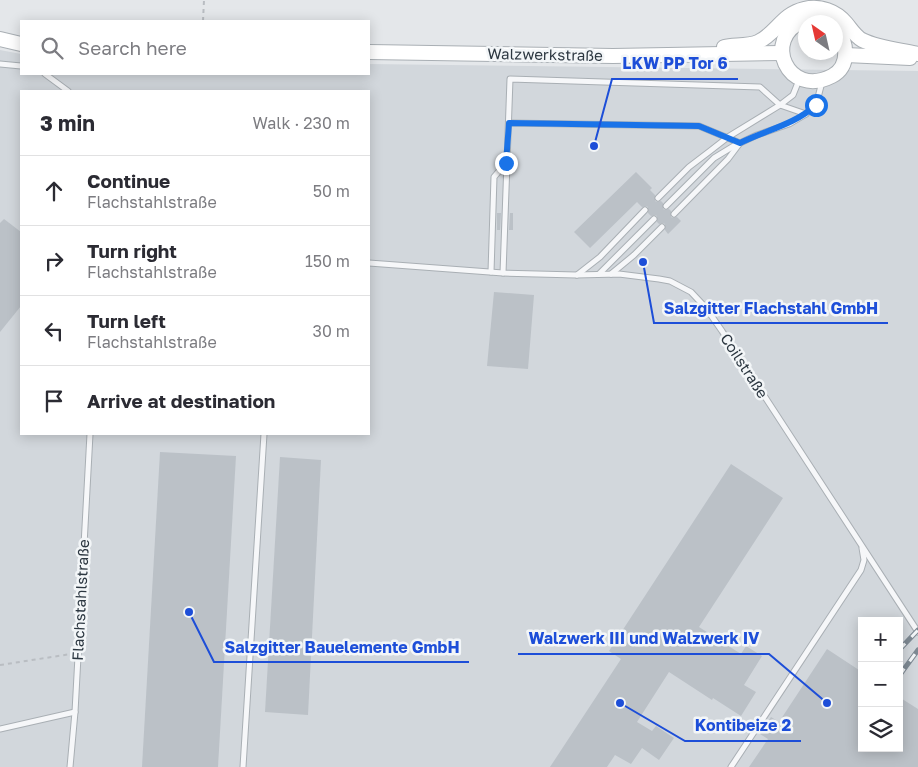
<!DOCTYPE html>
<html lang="en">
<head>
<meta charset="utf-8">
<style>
  body { margin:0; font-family:"Golos Text",sans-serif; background:#f7f7f7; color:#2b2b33 }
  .controls { position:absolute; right:15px; bottom:15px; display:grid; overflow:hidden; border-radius:0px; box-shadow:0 2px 12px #0003 }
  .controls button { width:45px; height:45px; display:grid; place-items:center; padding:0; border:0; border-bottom:1px solid #e1e1e2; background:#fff; color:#2b2b33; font:25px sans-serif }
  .compass { position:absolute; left:798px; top:15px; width:45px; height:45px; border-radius:50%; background:#fff; box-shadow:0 2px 12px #0003; rotate:326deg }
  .stop { position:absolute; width:15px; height:15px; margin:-11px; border:4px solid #1a73e8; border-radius:50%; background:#fff }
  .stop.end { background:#1a73e8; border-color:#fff; box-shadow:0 1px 5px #0008 }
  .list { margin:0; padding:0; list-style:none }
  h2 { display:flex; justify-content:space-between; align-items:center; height:65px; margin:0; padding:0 20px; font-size:21px }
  h2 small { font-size:16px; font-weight:400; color:#7c7c81 }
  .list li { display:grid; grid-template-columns:32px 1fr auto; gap:15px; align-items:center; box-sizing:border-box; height:70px; padding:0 20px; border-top:1px solid #e1e1e2 }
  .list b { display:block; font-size:19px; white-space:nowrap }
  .list p { margin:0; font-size:16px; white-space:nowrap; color:#7c7c81 }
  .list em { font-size:16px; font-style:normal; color:#7c7c81 }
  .icon { flex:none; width:28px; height:28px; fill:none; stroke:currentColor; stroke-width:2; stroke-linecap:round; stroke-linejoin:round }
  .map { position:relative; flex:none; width:918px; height:767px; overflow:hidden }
  .search { position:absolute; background:#fff; box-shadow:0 2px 12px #0003; left:20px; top:20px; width:350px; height:55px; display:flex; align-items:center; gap:12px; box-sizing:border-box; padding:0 18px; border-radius:0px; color:#7c7c81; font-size:19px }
  .panel { position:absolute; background:#fff; box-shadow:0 2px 12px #0003; left:20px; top:90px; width:350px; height:345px; border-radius:0px }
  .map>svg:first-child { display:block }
</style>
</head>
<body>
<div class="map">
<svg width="918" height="767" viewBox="0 0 918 767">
  <rect width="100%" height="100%" fill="#e4e7ea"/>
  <!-- built -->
  <path fill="#d2d7dc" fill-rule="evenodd" d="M0,50L21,54V74H369V64L918,71V767H0ZM21,91H369V434H21ZM862,621H899V748H862Z"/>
  <!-- building -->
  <g fill="#bbc1c7">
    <polygon points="636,172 652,188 650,190 655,195 655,201 657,202 661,201 663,203 663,209 665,210 669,209 671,211 671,217 673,218 677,217 681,221 668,234 665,230 665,224 663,223 659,224 657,222 657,216 655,215 651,216 648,213 648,207 646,206 642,207 637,202 590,248 574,232"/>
    <polygon points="497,213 501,213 500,230 497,230"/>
    <polygon points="510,213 513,213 513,230 509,230"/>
    <polygon points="4,219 21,232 21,306 0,332 0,223"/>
    <polygon points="494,292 534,295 528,369 487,366"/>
    <polygon points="160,452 236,456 218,767 142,767"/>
    <polygon points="280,457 321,460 308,715 265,712"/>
    <polygon points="731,464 783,498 699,627 741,654 746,646 762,656 744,685 756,692 741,716 713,698 712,700 669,672 637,722 652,731 656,726 674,738 659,760 642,748 631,764 615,755 607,767 550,767 621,659 609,651"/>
    <polygon points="827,649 862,672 862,748 899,748 899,697 918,709 918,767 749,767 768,739 760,734 771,717 779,722"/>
  </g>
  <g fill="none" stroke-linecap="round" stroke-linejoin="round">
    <defs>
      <g id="lane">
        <polyline points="0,64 21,66"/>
        <polyline points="45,74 68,91"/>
        <polyline points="509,123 699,126 740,143"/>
        <polyline points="658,198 689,167 710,151 728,137 780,105 793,95 799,80"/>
        <polyline points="666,206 714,158 737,144"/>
        <polyline points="674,214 728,159 740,143 757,135 789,124 806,114 816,105 822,82"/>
        <polyline points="369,263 503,273 576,275 619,274 659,279 670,281 691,292 706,308 722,331 918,632"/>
        <polyline points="491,272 494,177 506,163"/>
        <polyline points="503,273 510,79 760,87 780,105 806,114"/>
        <polyline points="599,274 654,219"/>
        <polyline points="611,274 634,255 662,227"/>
        <polyline points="577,275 600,257 645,210"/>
        <polyline points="0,729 75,712"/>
        <polyline points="70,767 75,712 90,434"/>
        <polyline points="243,767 264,434"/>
        <polyline points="731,767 861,570 864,560 862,548"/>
      </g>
      <g id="secondary">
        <path d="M828,22C821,18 811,18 803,21C762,38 787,99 832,76C851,66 847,41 836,27"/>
        <polyline points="0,39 21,44"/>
        <path d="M724,47C734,45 749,46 758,42C776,34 782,14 804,9C820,5 836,11 846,23C851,29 855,36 862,40C878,48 900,50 918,54"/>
        <polyline points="369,52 613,56 782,53"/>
        <polyline points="846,55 910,58"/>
      </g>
    </defs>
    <!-- lane casing -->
    <use href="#lane" stroke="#a9afb4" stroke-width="7"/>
    <!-- secondary casing -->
    <use href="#secondary" stroke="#a9afb4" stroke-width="16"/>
    <!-- path -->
    <g stroke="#b9bdc2" stroke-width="2" stroke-dasharray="4 4" stroke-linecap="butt">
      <polyline points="203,21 204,0"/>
      <polyline points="0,665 71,654"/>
    </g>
    <!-- lane -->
    <use href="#lane" stroke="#f6f7f9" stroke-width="5"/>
    <!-- secondary -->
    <use href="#secondary" stroke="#fff" stroke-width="14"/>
    <defs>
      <g id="rail">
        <polyline points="899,650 918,630"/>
        <polyline points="899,676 918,650"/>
      </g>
    </defs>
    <!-- rail casing -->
    <use href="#rail" stroke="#7e8993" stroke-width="5"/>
    <!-- rail -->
    <use href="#rail" stroke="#f3f6f8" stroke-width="3" stroke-dasharray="9" stroke-linecap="butt"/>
  </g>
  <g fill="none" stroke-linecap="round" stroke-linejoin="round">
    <!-- route -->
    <path stroke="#1a73e8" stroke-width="6" d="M506,163L509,123L699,126L740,143C766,130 794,125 816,105"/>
  </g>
  <g text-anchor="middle" stroke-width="5" stroke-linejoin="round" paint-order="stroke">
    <!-- street labels -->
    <g font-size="15" fill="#2c3741" stroke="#f3f6f8">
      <text transform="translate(545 55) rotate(1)" y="5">Walzwerkstraße</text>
      <text transform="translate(744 366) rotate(57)" y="5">Coilstraße</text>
      <text transform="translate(81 600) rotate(-87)" y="5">Flachstahlstraße</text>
    </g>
  </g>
  <!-- callouts -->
  <path fill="none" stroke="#1d4ed8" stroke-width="2" d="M594 146L612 79H738M643 262L654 323H888M827 703L769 654H518M189 612L214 662H469M620 703L685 741H801"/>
  <g fill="#1d4ed8" stroke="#f3f6f8" stroke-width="2">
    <circle cx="594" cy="146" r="5"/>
    <circle cx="643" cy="262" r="5"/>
    <circle cx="827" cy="703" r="5"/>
    <circle cx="189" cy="612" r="5"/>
    <circle cx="620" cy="703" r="5"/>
  </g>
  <g font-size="16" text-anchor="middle" font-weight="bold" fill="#1d4ed8" stroke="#f3f6f8" stroke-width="5" stroke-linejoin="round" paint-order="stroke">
    <text x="675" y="69">LKW PP Tor 6</text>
    <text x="771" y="314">Salzgitter Flachstahl GmbH</text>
    <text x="644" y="644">Walzwerk III und Walzwerk IV</text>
    <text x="342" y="653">Salzgitter Bauelemente GmbH</text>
    <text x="743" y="731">Kontibeize 2</text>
  </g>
</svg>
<div class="controls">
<button>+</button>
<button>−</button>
<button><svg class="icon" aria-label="layers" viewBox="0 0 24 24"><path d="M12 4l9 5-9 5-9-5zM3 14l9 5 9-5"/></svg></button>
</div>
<svg class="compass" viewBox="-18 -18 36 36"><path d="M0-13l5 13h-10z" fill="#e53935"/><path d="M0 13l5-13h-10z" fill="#7c7c81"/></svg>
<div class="stop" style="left:816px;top:105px"></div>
<div class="stop end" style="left:506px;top:163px"></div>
<div class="search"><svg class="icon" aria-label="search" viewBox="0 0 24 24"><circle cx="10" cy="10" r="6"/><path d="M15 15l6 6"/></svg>Search here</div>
<section class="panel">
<h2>3 min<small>Walk · 230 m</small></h2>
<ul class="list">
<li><svg class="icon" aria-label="ahead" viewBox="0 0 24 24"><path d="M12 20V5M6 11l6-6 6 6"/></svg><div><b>Continue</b><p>Flachstahlstraße</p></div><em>50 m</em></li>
<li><svg class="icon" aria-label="right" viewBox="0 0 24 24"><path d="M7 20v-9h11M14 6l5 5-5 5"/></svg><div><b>Turn right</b><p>Flachstahlstraße</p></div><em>150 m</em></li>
<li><svg class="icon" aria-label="left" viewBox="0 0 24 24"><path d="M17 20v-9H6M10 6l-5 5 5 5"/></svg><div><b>Turn left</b><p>Flachstahlstraße</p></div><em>30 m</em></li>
<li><svg class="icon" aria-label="arrive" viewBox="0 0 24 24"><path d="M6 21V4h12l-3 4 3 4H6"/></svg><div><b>Arrive at destination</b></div></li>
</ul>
</section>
</div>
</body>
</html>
